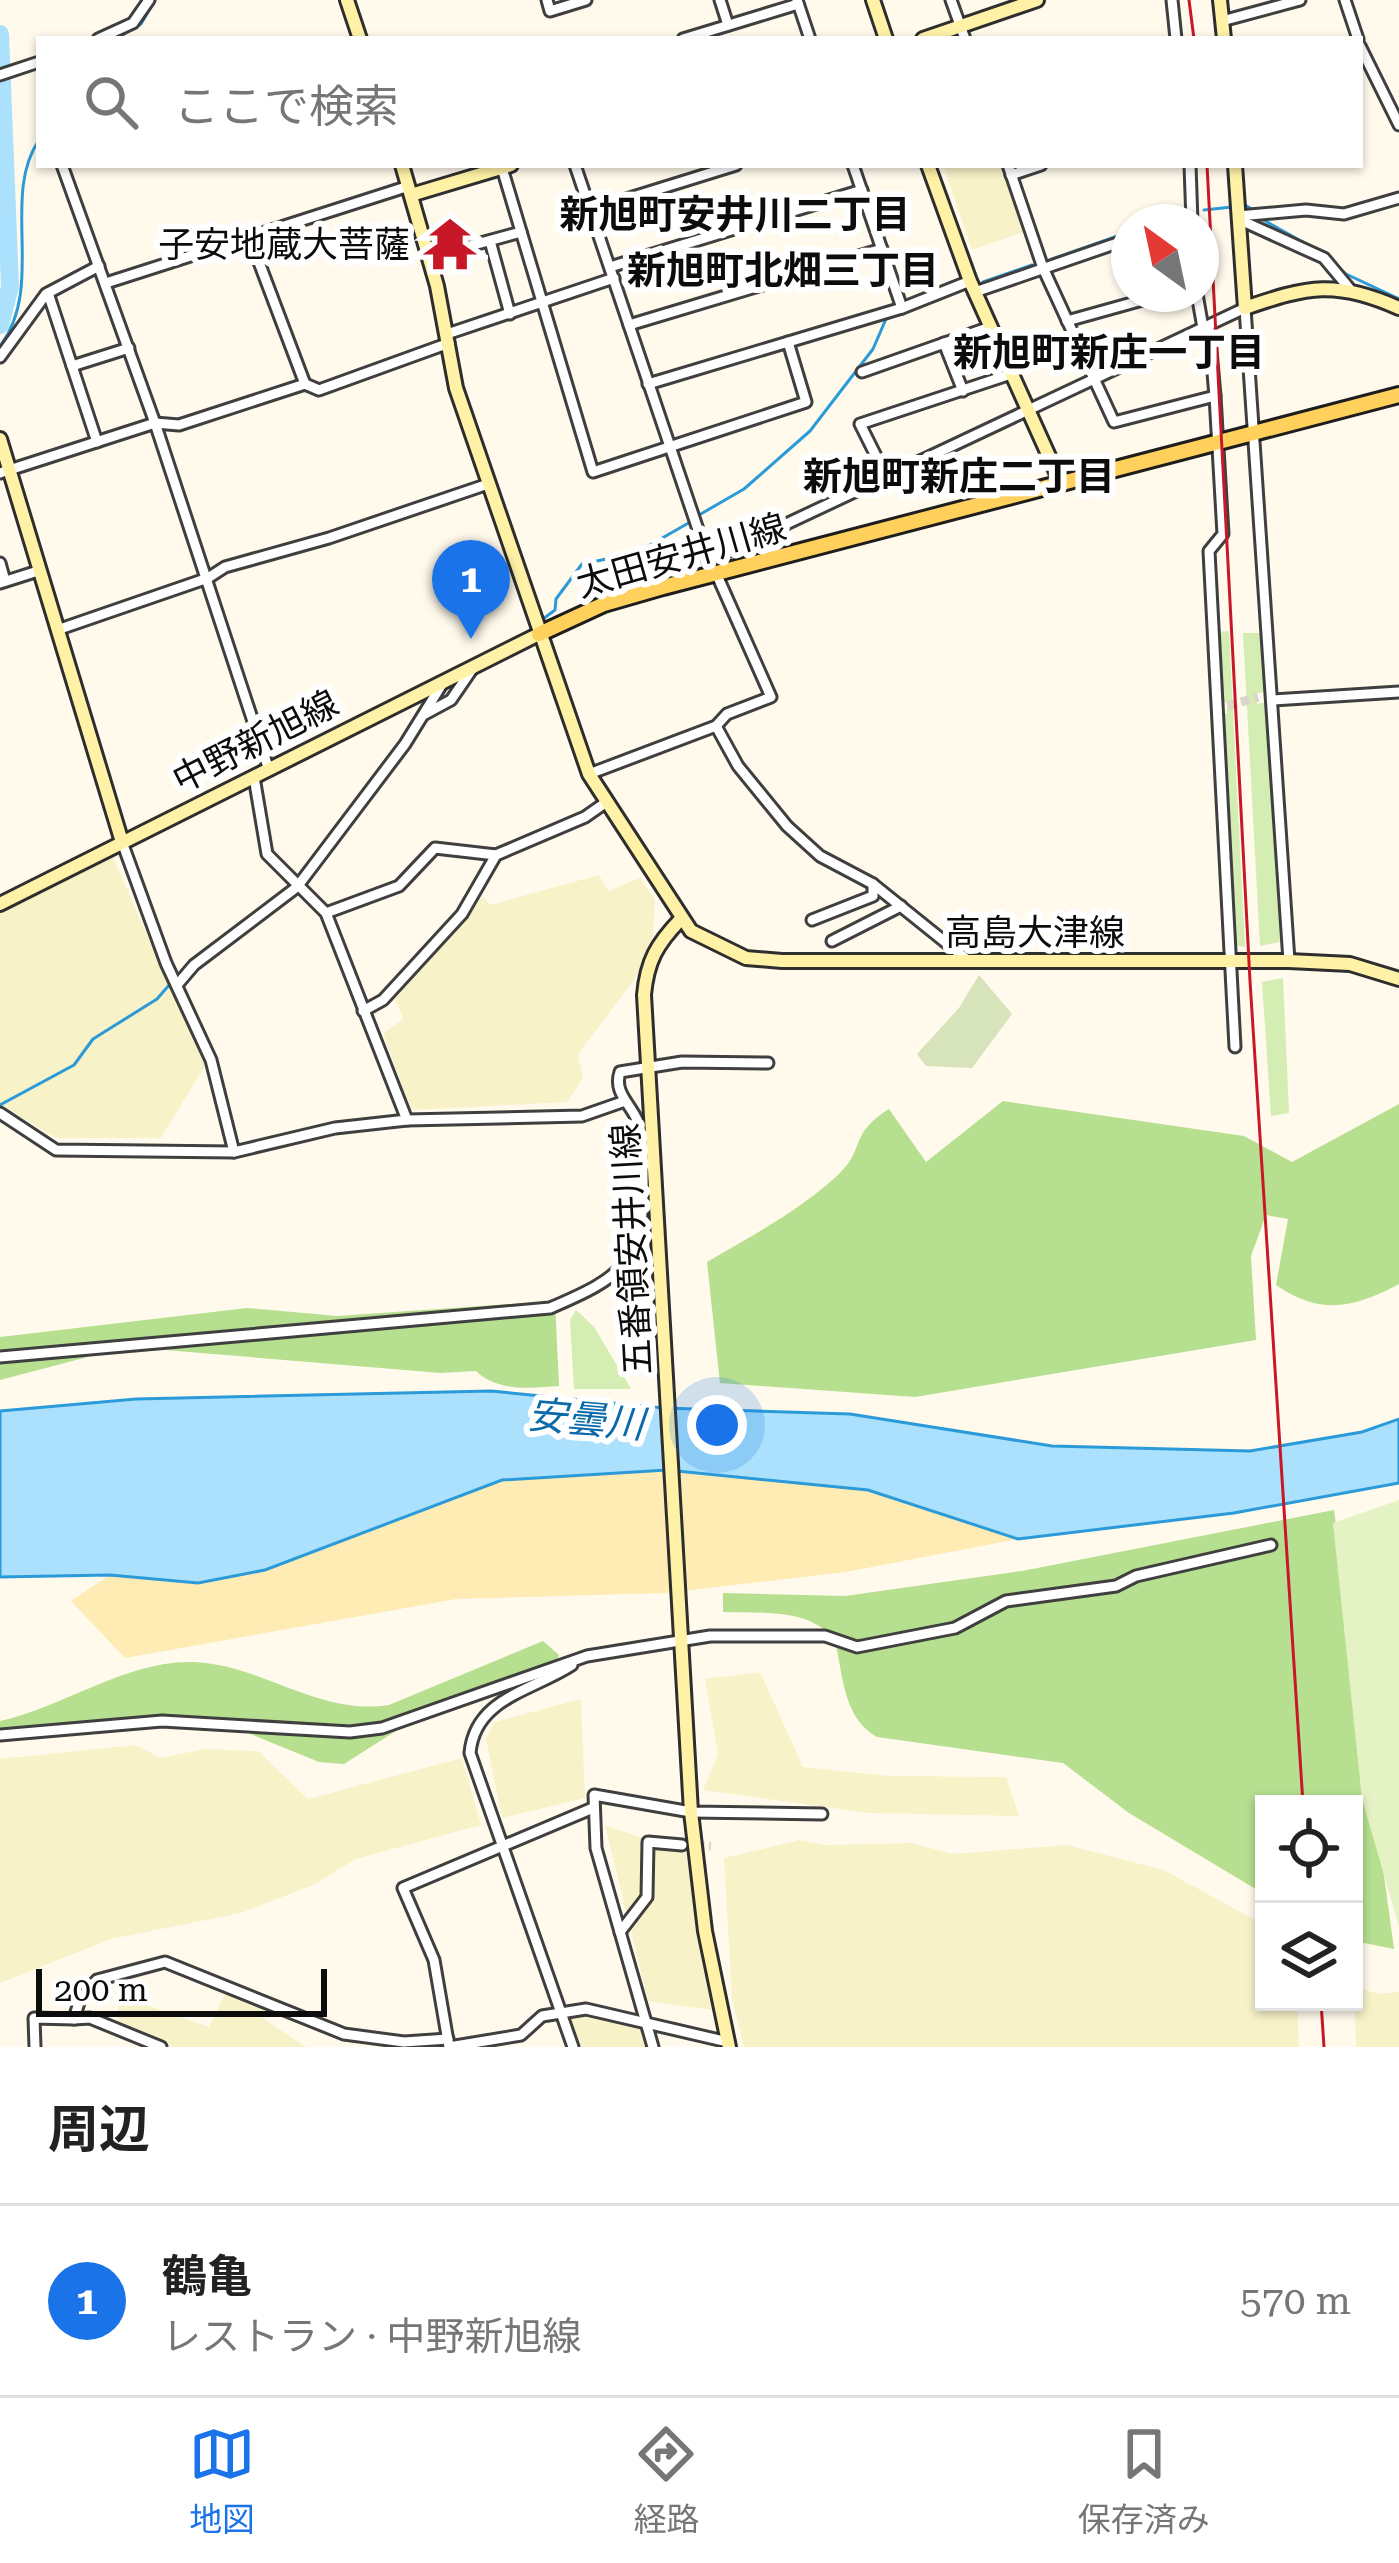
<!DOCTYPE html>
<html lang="ja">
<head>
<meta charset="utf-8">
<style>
  body { margin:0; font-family:"Roboto Serif","Noto Sans JP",serif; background:#f2f2f2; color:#222 }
  .controls { position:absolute; right:36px; bottom:36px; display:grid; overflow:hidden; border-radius:0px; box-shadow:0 3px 9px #0004 }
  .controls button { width:108px; height:108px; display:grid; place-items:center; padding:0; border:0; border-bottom:3px solid #e0e0e0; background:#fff; color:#222; font:60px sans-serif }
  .compass { position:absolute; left:1111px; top:204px; width:108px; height:108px; border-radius:50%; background:#fff; box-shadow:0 3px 9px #0004; rotate:327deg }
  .scale { position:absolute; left:36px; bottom:30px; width:291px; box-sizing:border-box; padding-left:12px; border:6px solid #0c0c0c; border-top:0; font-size:33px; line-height:42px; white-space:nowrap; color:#0c0c0c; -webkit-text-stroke:9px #fff; paint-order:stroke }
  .you { position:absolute; left:717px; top:1425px; width:42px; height:42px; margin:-30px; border:9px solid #fff; border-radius:50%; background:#1a73e8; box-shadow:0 0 0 18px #1a73e833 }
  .badge { display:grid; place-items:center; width:78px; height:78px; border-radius:50%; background:#1a73e8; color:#fff; font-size:39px; font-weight:700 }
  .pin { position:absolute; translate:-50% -99px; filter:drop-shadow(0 3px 6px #0008) }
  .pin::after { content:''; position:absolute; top:63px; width:42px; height:36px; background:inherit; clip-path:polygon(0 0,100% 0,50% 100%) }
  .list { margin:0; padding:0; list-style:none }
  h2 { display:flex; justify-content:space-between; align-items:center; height:156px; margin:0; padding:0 48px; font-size:51px }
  h2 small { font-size:39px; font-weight:400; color:#767676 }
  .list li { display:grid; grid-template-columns:78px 1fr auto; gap:36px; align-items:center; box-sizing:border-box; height:192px; padding:0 48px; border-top:3px solid #e0e0e0 }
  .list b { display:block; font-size:45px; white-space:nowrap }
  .list p { margin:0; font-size:39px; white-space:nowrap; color:#767676 }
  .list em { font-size:39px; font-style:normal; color:#767676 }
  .icon { flex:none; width:66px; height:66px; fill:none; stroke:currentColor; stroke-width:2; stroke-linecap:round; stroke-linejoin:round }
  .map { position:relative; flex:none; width:1399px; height:2047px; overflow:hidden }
  .search { position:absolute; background:#fff; box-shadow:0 3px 9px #0004; left:36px; right:36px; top:36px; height:132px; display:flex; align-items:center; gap:30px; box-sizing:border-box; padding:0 42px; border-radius:0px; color:#767676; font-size:45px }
  .sheet { height:348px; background:#fff }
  nav { display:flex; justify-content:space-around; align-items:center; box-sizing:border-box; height:168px; border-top:3px solid #e0e0e0; background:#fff; font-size:33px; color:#767676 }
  nav a { display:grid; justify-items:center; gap:6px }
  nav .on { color:#1a73e8 }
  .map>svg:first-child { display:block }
</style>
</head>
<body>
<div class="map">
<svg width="1399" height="2047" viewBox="0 0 1399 2047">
  <rect width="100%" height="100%" fill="#fffaec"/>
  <!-- farmland -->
  <g fill="#f8f2c9">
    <polygon points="943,165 1001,165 1024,232 972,250"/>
    <polygon points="112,855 205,1066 161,1138 56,1138 0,1104 0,912"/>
    <polygon points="599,875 608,891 640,878 655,900 653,936 635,979 578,1054 583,1078 567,1102 411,1110 383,1033 403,1019 395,999 483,896 490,905"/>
    <polygon points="760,1672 803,1767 889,1776 1006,1777 1019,1816 869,1813 703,1790 718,1755 705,1679"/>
    <polygon points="581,1699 585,1798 502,1818 486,1739 495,1722"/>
    <polygon points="136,1745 160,1758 205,1749 258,1751 308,1799 462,1758 481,1825 356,1859 315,1884 241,1913 111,1939 0,1983 0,1759"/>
    <polygon points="605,1825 686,1854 712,2010 648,2001"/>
    <polygon points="799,1840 826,1845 912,1843 953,1854 1067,1845 1164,1870 1264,1925 1264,2002 1297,2002 1299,2047 744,2047 732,1999 724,1858"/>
    <polygon points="1354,1986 1378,1994 1399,1992 1399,2047 1356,2047"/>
    <polygon points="226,1992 264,2005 261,2017 306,2047 173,2047 118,2023 118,1995 209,2027"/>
    <polygon points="586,2014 642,2026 648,2047 579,2047 567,2015"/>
  </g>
  <!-- green -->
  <g fill="#d3edb2">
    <polygon points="1229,631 1245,947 1234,945 1221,714 1227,714 1227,703 1220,700 1216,632"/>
    <polygon points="1243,633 1261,633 1266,691 1257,694 1257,704 1266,702 1280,942 1260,946"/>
    <polygon points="1283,978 1289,1113 1271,1116 1262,982"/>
    <polygon points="576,1310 594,1327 631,1389 574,1389 570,1320"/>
  </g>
  <!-- forest -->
  <g fill="#b6df90">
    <path d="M1003,1101L1244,1136L1292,1162L1399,1104V1284C1353,1309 1319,1315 1276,1285L1288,1219L1266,1215L1251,1256L1256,1340L915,1397L720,1383L707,1262C753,1235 801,1210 840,1173C865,1149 849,1134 889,1109L926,1162Z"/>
    <path d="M555,1301L559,1386C532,1388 497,1392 476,1371L441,1373L165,1350L99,1354L0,1380V1337L247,1308L337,1316Z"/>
    <path d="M1334,1510L1394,1949L1354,1941V1804H1264V1894L1129,1813L1063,1763L877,1737C843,1718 843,1675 835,1640C808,1607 763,1614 723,1612V1593L845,1596L1022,1571Z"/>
    <path d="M543,1641L559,1655L552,1671L407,1724L344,1764L319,1762L226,1724L200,1721L0,1734V1721C64,1707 127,1660 193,1662C261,1664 319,1716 389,1705Z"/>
  </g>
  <!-- sand -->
  <polygon fill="#ffecb4" points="667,1470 868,1490 1018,1539 846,1572 665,1593 456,1599 125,1658 71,1601 110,1575 198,1583 265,1570 502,1480"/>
  <!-- cemetery -->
  <polygon fill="#d7e3bb" points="979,975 1012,1014 972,1068 926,1066 917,1054 959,1008"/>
  <!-- pitch -->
  <polygon fill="#e5f3c4" points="1399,1500 1399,1927 1362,1799 1333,1523"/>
  <!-- water -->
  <polygon fill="#abe1fc" stroke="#2b9ad9" stroke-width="3" points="491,1391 664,1408 850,1414 1052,1446 1250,1451 1362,1432 1399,1419 1399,1483 1234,1513 1018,1539 868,1490 667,1470 502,1480 265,1570 198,1583 110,1575 0,1577 0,1411 136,1399"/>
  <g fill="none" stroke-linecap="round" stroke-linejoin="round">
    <!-- stream -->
    <g stroke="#2b9ad9" stroke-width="3">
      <polyline points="116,39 141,24 155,0"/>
      <polyline points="1245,205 1255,211"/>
      <polyline points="1204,210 1232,207"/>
      <polyline points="1258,217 1317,250"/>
      <polyline points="1158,222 1186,213"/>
      <polyline points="1052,259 1129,232"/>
      <polyline points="1334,263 1346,274 1399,299"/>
      <polyline points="983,282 1032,265"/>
      <path d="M0,346C46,286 0,197 39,140"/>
      <polyline points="699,515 744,489 810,431 873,349 886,319 961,290"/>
      <polyline points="543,619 555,610 556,599 582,564 636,553 692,521"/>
      <polyline points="308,865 403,739"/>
      <polyline points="0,1105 74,1065 93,1039 157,999 170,984"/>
    </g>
    <!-- river -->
    <polyline stroke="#abe1fc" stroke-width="18" points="0,34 10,287 0,325"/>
    <!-- street-tunnel -->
    <g stroke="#dbd6ca" stroke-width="9" stroke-dasharray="9 4.5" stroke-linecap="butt">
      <polyline points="1228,706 1258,697"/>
      <polyline points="682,1845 711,1846"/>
    </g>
    <defs>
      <g id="street">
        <polyline points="547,0 550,11 586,0"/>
        <polyline points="720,0 728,25"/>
        <polyline points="797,0 810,39"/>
        <polyline points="951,0 965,39"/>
        <polyline points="1172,0 1176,39"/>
        <polyline points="1345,0 1358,39"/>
        <polyline points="1222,21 1300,0"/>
        <polyline points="98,39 133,23 149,0"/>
        <polyline points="683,39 798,4"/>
        <polyline points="1360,46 1399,125"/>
        <polyline points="0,75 39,62"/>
        <polyline points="62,165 155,423 268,767"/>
        <polyline points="575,165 713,574"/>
        <polyline points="1008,165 1043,268 1114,422 1215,396 1209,327"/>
        <polyline points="1190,165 1192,222"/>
        <polyline points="502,168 593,472 806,402 788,342"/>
        <polyline points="1011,175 1041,165"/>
        <polyline points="591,210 736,165"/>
        <polyline points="1238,216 1306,210 1344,214 1399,198"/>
        <polyline points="1238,219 1324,258 1349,288"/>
        <polyline points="251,241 305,384"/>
        <polyline points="490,241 510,314"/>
        <polyline points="429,257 521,232"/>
        <polyline points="610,267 862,190"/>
        <polyline points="106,283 409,186"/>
        <polyline points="975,292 1129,239"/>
        <polyline points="48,293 97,442"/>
        <polyline points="1197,294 1203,328"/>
        <polyline points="902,308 970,281"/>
        <polyline points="1245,308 1289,961"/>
        <polyline points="1067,321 1164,294"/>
        <polyline points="629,325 882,249"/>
        <polyline points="447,334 614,278"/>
        <polyline points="944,343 963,391"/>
        <polyline points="0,357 46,294 99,266"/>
        <polyline points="72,366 129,348"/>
        <polyline points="862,372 990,327"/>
        <polyline points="648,384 902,308 853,165"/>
        <polyline points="1215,396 1223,534 1209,551 1235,1047"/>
        <polyline points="0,473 155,423 179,425 305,384 319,390 449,343"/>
        <polyline points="886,476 860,424 1011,374"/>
        <polyline points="773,558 765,534 1245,308"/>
        <polyline points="708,561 765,534"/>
        <polyline points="0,563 5,581"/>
        <polyline points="0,583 38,571"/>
        <polyline points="57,630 208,578 225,567 329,538 488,484"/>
        <polyline points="1273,700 1399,692"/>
        <polyline points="425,714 451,700 475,665"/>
        <polyline points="716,726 738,766 787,826 820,856 873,884 970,962"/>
        <polyline points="589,774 716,726 727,714 771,697 716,573"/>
        <polyline points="254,777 267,854 326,913 407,1120"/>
        <polyline points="122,842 166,963 211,1060 234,1152"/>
        <polyline points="326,913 399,886 435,848 496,855"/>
        <polyline points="812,920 873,896 873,884"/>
        <polyline points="832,941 901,906"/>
        <polyline points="177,985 194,965 297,887 405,744 444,681"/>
        <polyline points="363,1011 383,1000 462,914 496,855 585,817 605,803"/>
        <polyline points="0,1113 56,1150 234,1152 335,1128 407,1120 582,1116 625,1101"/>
        <path d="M0,1357L550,1308C623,1277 645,1262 643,1178C643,1160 644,1139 638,1122C631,1104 613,1093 620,1072L682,1062L768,1063"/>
        <path d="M572,1665C532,1691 475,1698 470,1753L573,2047"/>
        <polyline points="0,1735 162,1721 350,1732 382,1728 587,1656 710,1636 825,1636 857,1647 955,1628 1006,1601 1116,1586 1136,1576 1271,1545"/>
        <polyline points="593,1808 403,1888 434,1960 449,2047 521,2035 542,2016 586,2009 728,2042"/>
        <polyline points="620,1932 647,1897 648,1842 682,1845"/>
        <polyline points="74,2019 90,2018 161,2047"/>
        <polyline points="35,2047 34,2018 74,2019 80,1999 97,1980 165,1962 344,2034 404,2042 448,2039"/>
        <polyline points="653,2047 596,1848 594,1795 691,1812 822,1814"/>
      </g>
      <g id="secondary">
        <polyline points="347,0 360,39"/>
        <polyline points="873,0 886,39"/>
        <polyline points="1220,0 1224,39"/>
        <polyline points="923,39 1037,0"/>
        <polyline points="402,165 437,286 456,388 589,774 691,931 746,958 782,961 1289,961 1350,964 1399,979"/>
        <polyline points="928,165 970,281 1061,483"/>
        <path d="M1235,165L1245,308C1308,286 1337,280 1399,308"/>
        <polyline points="411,195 511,165"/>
        <polyline points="0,439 122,842"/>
        <polyline points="0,904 539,634"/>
        <path d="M680,920C657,944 647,961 644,995L691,1812L705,1931L729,2047"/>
      </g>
      <polyline id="primary" points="539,634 604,604 663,587 1399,395"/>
    </defs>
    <!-- street casing -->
    <use href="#street" stroke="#3f3f3f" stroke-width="15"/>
    <!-- secondary casing -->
    <use href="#secondary" stroke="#2e2e2e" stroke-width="18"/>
    <!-- primary casing -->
    <use href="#primary" stroke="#1d1d1d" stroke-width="20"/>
    <!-- street -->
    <use href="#street" stroke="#fff" stroke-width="9"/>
    <!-- secondary -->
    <use href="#secondary" stroke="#fff2a7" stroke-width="12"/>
    <!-- primary -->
    <use href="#primary" stroke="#ffd15c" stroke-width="14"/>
    <!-- rail -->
    <g stroke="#c81827" stroke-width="3">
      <polyline points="1189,0 1194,39"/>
      <polyline points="1207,165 1250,981 1303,1804"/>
      <polyline points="1321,2002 1324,2047"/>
    </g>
  </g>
  <!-- icons -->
  <defs>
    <symbol id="temple-bare" viewBox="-9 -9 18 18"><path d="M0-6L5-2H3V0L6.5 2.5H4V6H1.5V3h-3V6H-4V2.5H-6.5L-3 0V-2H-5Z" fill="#c81827" stroke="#fff" stroke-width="2.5" paint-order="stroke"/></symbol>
  </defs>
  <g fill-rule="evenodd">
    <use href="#temple-bare" x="412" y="206" width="76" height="76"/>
  </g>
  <g text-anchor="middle" stroke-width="12" stroke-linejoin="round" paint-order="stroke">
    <!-- poi labels -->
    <g font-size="36" fill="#0c0c0c" stroke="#fff" text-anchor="end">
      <text x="410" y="257">子安地蔵大菩薩</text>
    </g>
    <!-- street labels -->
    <g font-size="36" fill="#0c0c0c" stroke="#fff">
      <text transform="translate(681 555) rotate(-16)" y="13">太田安井川線</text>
      <text transform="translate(255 741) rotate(-27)" y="13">中野新旭線</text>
      <text x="1035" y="945">高島大津線</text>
      <text transform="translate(631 1249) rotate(-93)" y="13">五番領安井川線</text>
    </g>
    <!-- neighbourhood labels -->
    <g font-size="39" font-weight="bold" fill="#0c0c0c" stroke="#fff">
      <text x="735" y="228">新旭町安井川二丁目</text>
      <text x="783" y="284">新旭町北畑三丁目</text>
      <text x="1109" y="366">新旭町新庄一丁目</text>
      <text x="959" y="490">新旭町新庄二丁目</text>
    </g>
    <!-- water labels -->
    <g font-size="39" font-style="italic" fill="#0b6aa9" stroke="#fff">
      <text transform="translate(586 1419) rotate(5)" y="14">安曇川</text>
    </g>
  </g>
</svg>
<div class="controls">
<button><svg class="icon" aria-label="locate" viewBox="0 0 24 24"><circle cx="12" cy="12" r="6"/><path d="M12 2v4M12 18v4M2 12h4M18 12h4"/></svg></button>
<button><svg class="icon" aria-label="layers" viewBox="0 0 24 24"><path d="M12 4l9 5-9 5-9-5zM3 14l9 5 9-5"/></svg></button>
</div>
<svg class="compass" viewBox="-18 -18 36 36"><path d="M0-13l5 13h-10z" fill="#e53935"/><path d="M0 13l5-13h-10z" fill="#767676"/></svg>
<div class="scale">200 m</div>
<div class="you"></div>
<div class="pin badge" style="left:471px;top:639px">1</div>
<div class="search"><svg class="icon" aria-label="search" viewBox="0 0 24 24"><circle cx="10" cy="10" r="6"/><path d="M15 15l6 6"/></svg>ここで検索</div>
</div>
<section class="sheet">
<h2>周辺<small></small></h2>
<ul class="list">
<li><span class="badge">1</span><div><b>鶴亀</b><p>レストラン · 中野新旭線</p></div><em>570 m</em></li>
</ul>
</section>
<nav>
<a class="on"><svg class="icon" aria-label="map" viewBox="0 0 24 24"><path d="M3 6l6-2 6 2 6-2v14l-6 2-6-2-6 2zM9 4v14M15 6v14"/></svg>地図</a>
<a><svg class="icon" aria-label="directions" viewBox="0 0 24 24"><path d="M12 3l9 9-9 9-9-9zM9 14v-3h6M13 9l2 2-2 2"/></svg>経路</a>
<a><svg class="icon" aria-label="saved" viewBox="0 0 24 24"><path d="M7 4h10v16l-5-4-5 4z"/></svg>保存済み</a>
</nav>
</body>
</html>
